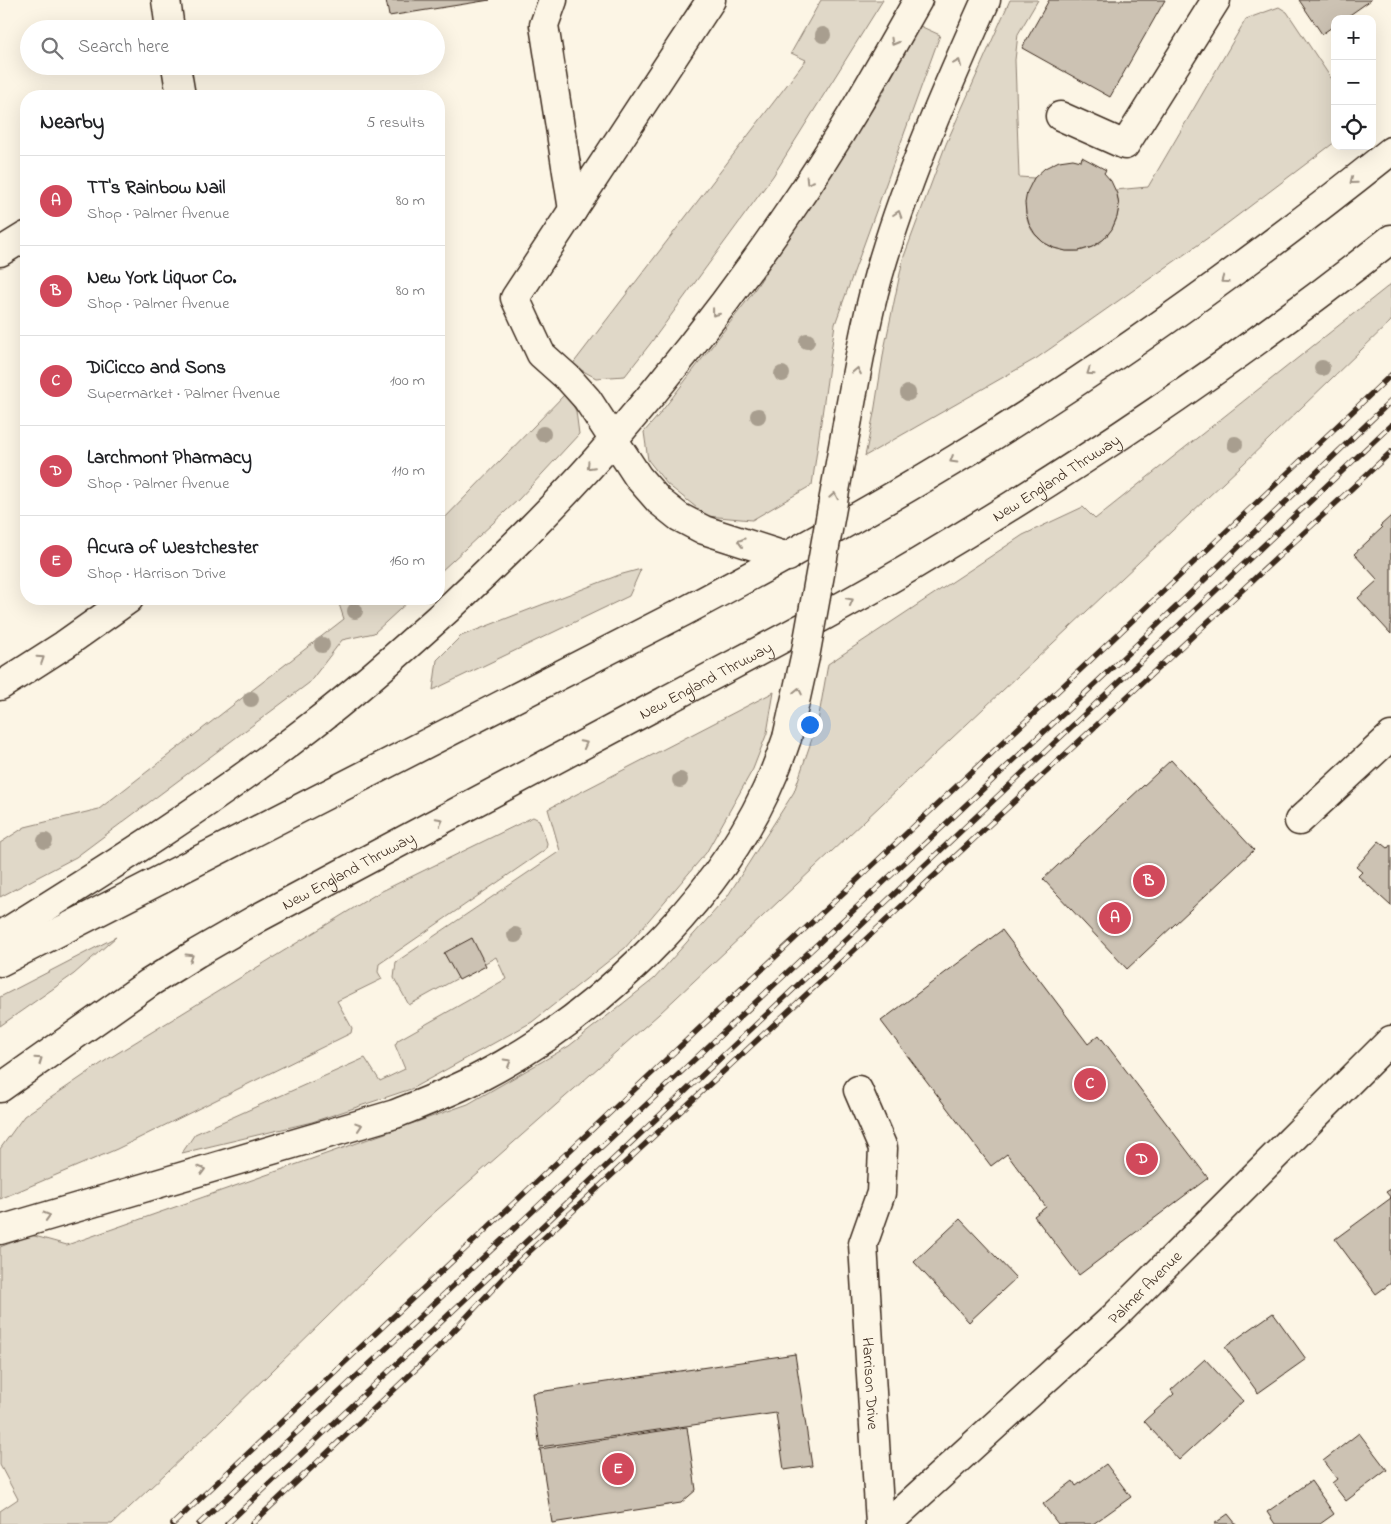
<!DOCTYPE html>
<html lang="en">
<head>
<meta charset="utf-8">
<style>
  body { margin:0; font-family:"Indie Flower",sans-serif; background:#f6f6f6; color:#202124 }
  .controls { position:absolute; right:15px; top:15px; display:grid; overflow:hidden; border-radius:10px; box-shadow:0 5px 20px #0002 }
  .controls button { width:45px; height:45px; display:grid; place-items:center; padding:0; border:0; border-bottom:1px solid #e0e0e0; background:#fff; color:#202124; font:25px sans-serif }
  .you { position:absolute; left:809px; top:724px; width:18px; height:18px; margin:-12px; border:4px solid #fff; border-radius:50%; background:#1a73e8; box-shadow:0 0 0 8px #1a73e833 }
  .badge { display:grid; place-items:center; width:32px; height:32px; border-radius:50%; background:#d1495b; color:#fff; font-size:16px; font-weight:700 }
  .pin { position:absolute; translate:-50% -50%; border:2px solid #fff; box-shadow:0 1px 5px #0006 }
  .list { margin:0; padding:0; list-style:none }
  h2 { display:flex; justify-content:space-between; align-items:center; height:65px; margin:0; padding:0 20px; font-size:21px }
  h2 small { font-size:16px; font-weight:400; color:#757577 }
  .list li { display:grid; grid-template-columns:32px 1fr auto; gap:15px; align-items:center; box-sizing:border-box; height:90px; padding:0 20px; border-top:1px solid #e0e0e0 }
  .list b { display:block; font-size:19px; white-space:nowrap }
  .list p { margin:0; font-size:16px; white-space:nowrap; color:#757577 }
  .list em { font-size:16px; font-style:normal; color:#757577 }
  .icon { flex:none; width:28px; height:28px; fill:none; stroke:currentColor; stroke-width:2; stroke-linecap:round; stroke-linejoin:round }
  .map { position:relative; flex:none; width:1391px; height:1524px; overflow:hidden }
  .search { position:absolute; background:#fff; box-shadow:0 5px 20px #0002; left:20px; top:20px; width:425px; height:55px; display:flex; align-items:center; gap:12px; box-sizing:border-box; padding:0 18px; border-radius:28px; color:#757577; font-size:19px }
  .panel { position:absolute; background:#fff; box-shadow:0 5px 20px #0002; left:20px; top:90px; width:425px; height:515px; border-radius:20px }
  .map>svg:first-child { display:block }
</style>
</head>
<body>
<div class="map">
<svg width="1391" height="1524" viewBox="0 0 1391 1524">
  <rect width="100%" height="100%" fill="#fcf5e5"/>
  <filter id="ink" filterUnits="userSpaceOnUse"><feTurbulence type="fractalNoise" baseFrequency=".02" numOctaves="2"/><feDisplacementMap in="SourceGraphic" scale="10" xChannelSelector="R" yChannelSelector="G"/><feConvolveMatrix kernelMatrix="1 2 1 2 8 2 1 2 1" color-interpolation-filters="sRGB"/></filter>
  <g filter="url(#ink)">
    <!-- green -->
    <g fill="#e0d8c8" stroke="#8e8173">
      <polygon points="821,0 883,0 773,176 650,344 625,376 596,378 572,365 806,60 791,53"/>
      <path d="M1010,0H1038L1018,34L1015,60L1019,177L1034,178C1031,186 1026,195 1026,204C1021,254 1097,272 1116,220C1119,211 1120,199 1115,190L1148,187L1246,19L1279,7L1287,12L1335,84V142L1212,235L1037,358L865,456L874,413L884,350L903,259L946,144Z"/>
      <polygon points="920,26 940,35 835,324 812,485 752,520 707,516 667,484 648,460 644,432 658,416 749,298 880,98"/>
      <polygon points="1391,284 1391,321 1241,466 659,1014 428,1218 221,1421 112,1524 0,1524 0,1511 18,1499 0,1465 0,1247 31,1235 67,1245 468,1104 569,1046 654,979 727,897 794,792 818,721 828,664 1023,535 1083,507 1095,519"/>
      <polygon points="566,393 576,411 579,434 519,499 439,573 439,524"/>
      <polygon points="641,569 629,596 433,690 437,660 461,636 619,575"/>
      <polygon points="341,599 411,599 374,633 342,640 309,683 76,857 0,897 0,843 25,827 99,809 344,619 338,601"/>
      <polygon points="774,692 767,733 753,769 706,853 625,948 532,1022 411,1089 312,1122 182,1153 195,1134 365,1058 380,1081 405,1069 395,1045 398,1040 506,979 496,957 409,1005 394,978 396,962 560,851 548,809"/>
      <polygon points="533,817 539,820 547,843 546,849 379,964 378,972 382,979 337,1001 352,1028 351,1033 117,1149 0,1199 0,1149 24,1116 108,1059 378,893"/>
      <polygon points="116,937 74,974 0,1026 0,997"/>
    </g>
    <!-- building -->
    <g fill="#ccc2b3" stroke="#3b2a1e">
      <polygon points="386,0 490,0 389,16"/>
      <polygon points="1049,0 1165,0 1110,97 1022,48"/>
      <polygon points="1299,0 1371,0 1344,19 1335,19 1335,25 1322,34"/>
      <polygon points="1082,157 1106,170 1104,173 1111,181 1117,194 1119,206 1117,217 1112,229 1104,239 1092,247 1079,251 1066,251 1054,248 1043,242 1035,234 1029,224 1026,213 1025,203 1027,192 1034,178 1045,168 1059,161 1073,159 1081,161"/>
      <polygon points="1391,516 1391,634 1358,598 1378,580 1354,554 1382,528 1380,526"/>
      <polygon points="1171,760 1254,850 1127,969 1043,879"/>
      <polygon points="1379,841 1388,848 1391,844 1391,906 1358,876 1362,872 1356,867"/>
      <polygon points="1002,930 1088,1044 1099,1035 1208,1178 1079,1275 1034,1216 1046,1207 1007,1154 991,1166 881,1021"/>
      <polygon points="472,938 486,966 459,980 444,953"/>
      <polygon points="1391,1189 1391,1283 1376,1294 1335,1239 1391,1198 1386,1192"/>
      <polygon points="960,1219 1016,1278 969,1322 914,1262"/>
      <polygon points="1273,1313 1306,1359 1258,1393 1225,1347"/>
      <polygon points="795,1354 812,1466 784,1470 776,1413 540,1447 532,1393"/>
      <polygon points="1205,1359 1243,1401 1179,1460 1144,1421 1174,1394 1171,1390"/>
      <polygon points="687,1427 696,1490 681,1503 552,1523 540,1449"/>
      <polygon points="1359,1433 1387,1470 1346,1501 1332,1483 1337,1479 1323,1461"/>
      <polygon points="1106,1464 1131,1497 1093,1524 1058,1524 1043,1504 1073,1481 1076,1486"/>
      <polygon points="1311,1481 1334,1514 1320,1524 1275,1524 1267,1512"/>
      <polygon points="1228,1514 1236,1524 1214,1524"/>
    </g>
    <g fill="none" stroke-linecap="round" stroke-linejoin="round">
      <defs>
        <g id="minor">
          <polyline points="166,0 170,29"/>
          <polyline points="553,0 544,25 573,210"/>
          <polyline points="711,0 515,298 541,354 569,379 587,399 638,477 659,501 679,517 704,530 788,557"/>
          <polyline points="176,66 181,96"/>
          <polyline points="1060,116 1125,145 1216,0"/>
          <polyline points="0,252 26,236"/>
          <polyline points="0,686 64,645 129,599"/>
          <polyline points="1299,821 1391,736"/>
          <path id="s1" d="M858,1090L883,1148L881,1193L863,1244L880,1524"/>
          <path id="s2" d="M887,1524L1115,1316L1391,1040"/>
        </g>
        <g id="highway">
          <path d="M848,419C858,366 867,312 883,260C910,171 948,85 986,0"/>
          <path d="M0,936C106,870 211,804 310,727C357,691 403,650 447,610C505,555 563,499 615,438C677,366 736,290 790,211C837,143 878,71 918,0"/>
          <path d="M0,962L683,612C781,560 878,507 972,449C1118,359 1257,258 1391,151"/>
          <path id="s3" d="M0,1088L149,983L197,953L258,918C393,846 528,774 663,702C747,657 832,614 914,565C1079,467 1240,359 1391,239"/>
          <path d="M0,1230L395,1114C425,1102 454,1091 482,1076C593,1019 713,905 766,791C774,774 781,756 787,738"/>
        </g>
      </defs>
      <!-- minor casing -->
      <use href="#minor" stroke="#3b2a1e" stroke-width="31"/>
      <!-- highway casing -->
      <use href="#highway" stroke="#3b2a1e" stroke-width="31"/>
      <!-- minor -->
      <use href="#minor" stroke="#fcf5e5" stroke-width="28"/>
      <!-- highway -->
      <use href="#highway" stroke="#fcf5e5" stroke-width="28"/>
      <defs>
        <g id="rail">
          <polyline points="173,1524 1114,638 1391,375"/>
          <polyline points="199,1524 1128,653 1391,401"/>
          <polyline points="227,1524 1391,425"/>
          <polyline points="252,1524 434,1352 517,1263 1391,452"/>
        </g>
      </defs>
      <!-- rail casing -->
      <use href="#rail" stroke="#3b2a1e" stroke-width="5.5"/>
      <!-- rail -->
      <use href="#rail" stroke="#fcf5e5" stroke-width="4" stroke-dasharray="11" stroke-linecap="butt"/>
      <defs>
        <polyline id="highway-bridge" points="787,738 805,657 848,419"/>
      </defs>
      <!-- highway-bridge casing -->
      <use href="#highway-bridge" stroke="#3b2a1e" stroke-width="31" stroke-linecap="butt"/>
      <!-- highway-bridge -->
      <use href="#highway-bridge" stroke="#fcf5e5" stroke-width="28"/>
    </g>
    <!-- trees -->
    <g fill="#a89e8f">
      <circle cx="823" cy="35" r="8"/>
      <circle cx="807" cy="341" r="8"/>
      <circle cx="1322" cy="368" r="8"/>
      <circle cx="782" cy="374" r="8"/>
      <circle cx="908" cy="393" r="8"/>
      <circle cx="758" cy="416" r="8"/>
      <circle cx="543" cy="434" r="8"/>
      <circle cx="1235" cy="444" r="8"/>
      <circle cx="355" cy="611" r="8"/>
      <circle cx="322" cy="645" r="8"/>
      <circle cx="251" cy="699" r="8"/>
      <circle cx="680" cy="780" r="8"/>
      <circle cx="45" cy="841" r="8"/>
      <circle cx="515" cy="935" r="8"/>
    </g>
    <!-- one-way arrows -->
    <defs><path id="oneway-chevron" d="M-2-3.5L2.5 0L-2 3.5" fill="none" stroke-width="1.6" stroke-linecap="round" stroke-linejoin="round" transform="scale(1.25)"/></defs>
    <g stroke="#9c9082">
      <use href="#oneway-chevron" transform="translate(894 42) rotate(120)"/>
      <use href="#oneway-chevron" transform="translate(958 63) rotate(-67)"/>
      <use href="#oneway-chevron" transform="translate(809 181) rotate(122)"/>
      <use href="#oneway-chevron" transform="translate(1353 181) rotate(141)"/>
      <use href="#oneway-chevron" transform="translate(898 214) rotate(-72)"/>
      <use href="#oneway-chevron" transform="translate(1224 280) rotate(144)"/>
      <use href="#oneway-chevron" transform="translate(715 313) rotate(128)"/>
      <use href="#oneway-chevron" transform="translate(857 371) rotate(-79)"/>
      <use href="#oneway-chevron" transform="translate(1090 372) rotate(146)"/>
      <use href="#oneway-chevron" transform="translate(953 460) rotate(149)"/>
      <use href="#oneway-chevron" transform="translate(590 466) rotate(133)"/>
      <use href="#oneway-chevron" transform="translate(834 496) rotate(-80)"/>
      <use href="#oneway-chevron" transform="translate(741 542) rotate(-163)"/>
      <use href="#oneway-chevron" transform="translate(850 601) rotate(-29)"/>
      <use href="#oneway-chevron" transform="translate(41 659) rotate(-33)"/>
      <use href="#oneway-chevron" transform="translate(798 691) rotate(-78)"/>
      <use href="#oneway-chevron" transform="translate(584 744) rotate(-28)"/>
      <use href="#oneway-chevron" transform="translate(440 821) rotate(-28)"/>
      <use href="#oneway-chevron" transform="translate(190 957) rotate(-32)"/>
      <use href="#oneway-chevron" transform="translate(39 1060) rotate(-35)"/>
      <use href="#oneway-chevron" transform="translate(508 1062) rotate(-30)"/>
      <use href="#oneway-chevron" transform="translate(359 1126) rotate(-18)"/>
      <use href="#oneway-chevron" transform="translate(202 1170) rotate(-16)"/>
      <use href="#oneway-chevron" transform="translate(47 1216) rotate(-17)"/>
    </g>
  </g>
  <g text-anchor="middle" stroke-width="4" stroke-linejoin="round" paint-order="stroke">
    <!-- street labels -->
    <g font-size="16" fill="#3b2a1e" stroke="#fcf5e5">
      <text dy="6" stroke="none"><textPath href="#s3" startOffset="1221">New England Thruway</textPath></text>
      <text dy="6" stroke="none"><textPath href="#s3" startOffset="816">New England Thruway</textPath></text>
      <text dy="6" stroke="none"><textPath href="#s3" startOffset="411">New England Thruway</textPath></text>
      <text dy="6" stroke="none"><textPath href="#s2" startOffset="350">Palmer Avenue</textPath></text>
      <text dy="6" stroke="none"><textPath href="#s1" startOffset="302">Harrison Drive</textPath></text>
    </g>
  </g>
</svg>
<div class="controls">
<button>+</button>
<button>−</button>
<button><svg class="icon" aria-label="locate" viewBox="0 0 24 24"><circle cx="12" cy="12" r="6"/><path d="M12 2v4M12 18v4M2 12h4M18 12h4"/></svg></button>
</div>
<div class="you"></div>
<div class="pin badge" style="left:1115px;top:918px">A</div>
<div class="pin badge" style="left:1149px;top:881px">B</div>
<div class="pin badge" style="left:1090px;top:1084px">C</div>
<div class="pin badge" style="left:1142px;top:1159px">D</div>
<div class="pin badge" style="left:618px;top:1469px">E</div>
<div class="search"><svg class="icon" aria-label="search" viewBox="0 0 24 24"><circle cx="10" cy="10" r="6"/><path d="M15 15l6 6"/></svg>Search here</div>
<section class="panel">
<h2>Nearby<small>5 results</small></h2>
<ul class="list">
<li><span class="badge">A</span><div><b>TT's Rainbow Nail</b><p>Shop · Palmer Avenue</p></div><em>80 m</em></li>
<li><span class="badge">B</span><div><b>New York Liquor Co.</b><p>Shop · Palmer Avenue</p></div><em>80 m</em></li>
<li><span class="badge">C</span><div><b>DiCicco and Sons</b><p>Supermarket · Palmer Avenue</p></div><em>100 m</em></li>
<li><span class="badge">D</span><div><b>Larchmont Pharmacy</b><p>Shop · Palmer Avenue</p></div><em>110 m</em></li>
<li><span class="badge">E</span><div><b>Acura of Westchester</b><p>Shop · Harrison Drive</p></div><em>160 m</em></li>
</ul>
</section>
</div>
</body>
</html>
